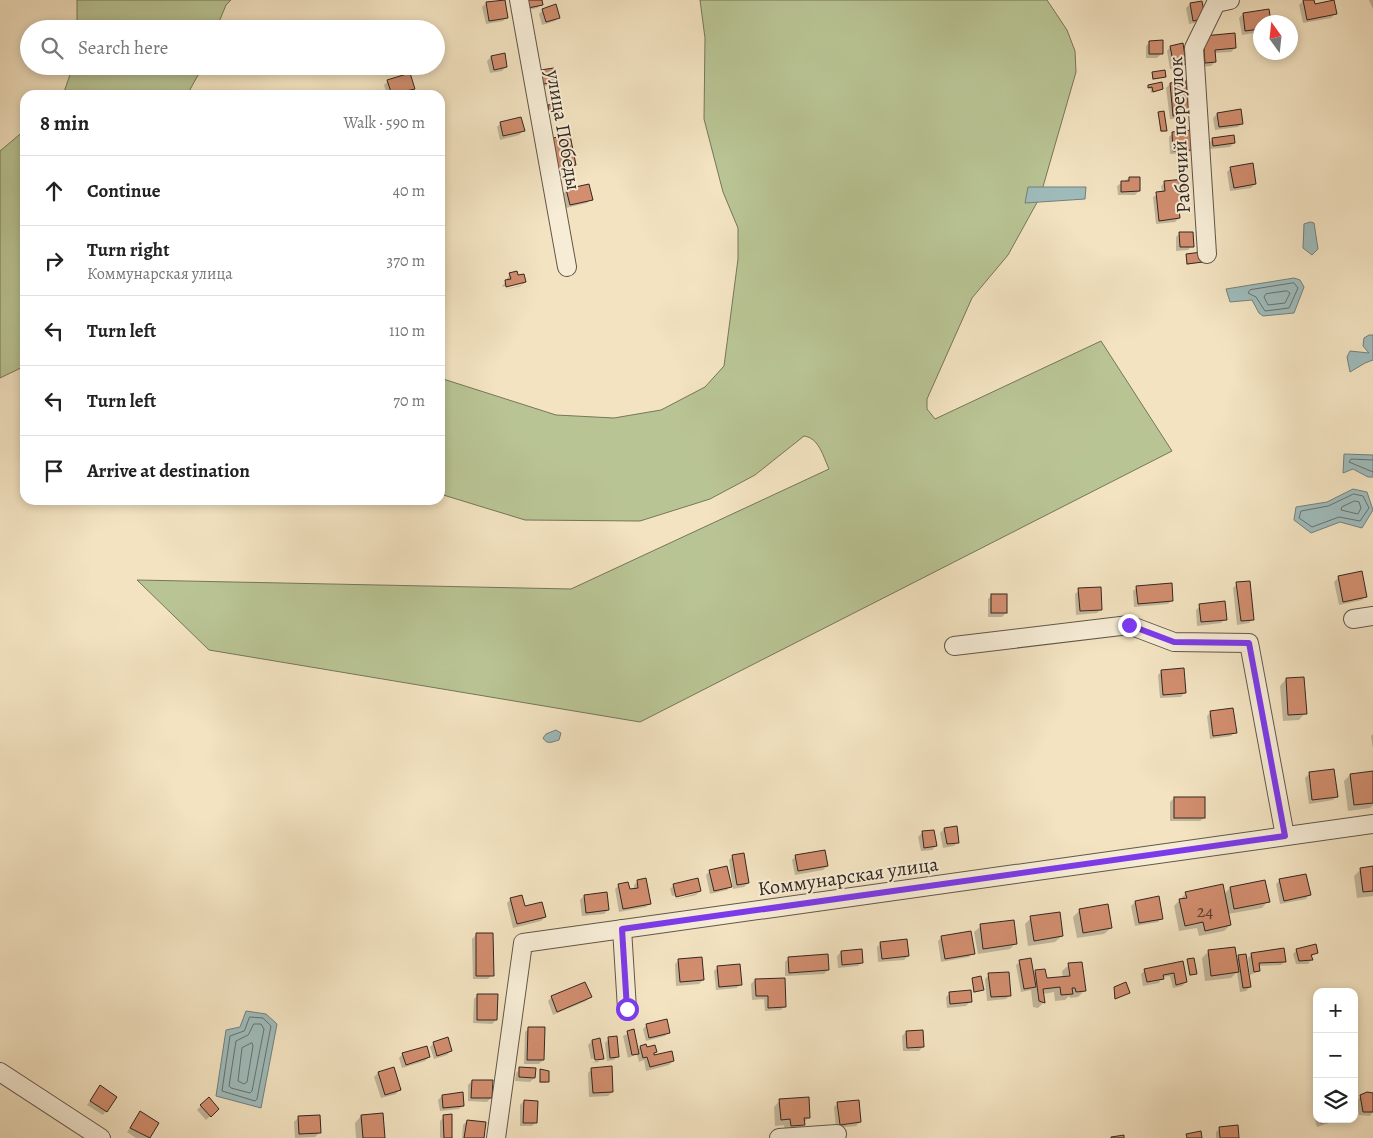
<!DOCTYPE html>
<html lang="en">
<head>
<meta charset="utf-8">
<style>
  body { margin:0; font-family:Alegreya,serif; background:#f6f6f6; color:#222 }
  .controls { position:absolute; right:15px; bottom:15px; display:grid; overflow:hidden; border-radius:10px; box-shadow:0 2px 8px #0003 }
  .controls button { width:45px; height:45px; display:grid; place-items:center; padding:0; border:0; border-bottom:1px solid #e0e0e0; background:#fff; color:#222; font:25px sans-serif }
  .compass { position:absolute; left:1253px; top:15px; width:45px; height:45px; border-radius:50%; background:#fff; box-shadow:0 2px 8px #0003; rotate:345deg }
  .stop { position:absolute; width:15px; height:15px; margin:-11px; border:4px solid #7c3aed; border-radius:50%; background:#fff }
  .stop.end { background:#7c3aed; border-color:#fff; box-shadow:0 1px 5px #0008 }
  .list { margin:0; padding:0; list-style:none }
  h2 { display:flex; justify-content:space-between; align-items:center; height:65px; margin:0; padding:0 20px; font-size:21px }
  h2 small { font-size:16px; font-weight:400; color:#767676 }
  .list li { display:grid; grid-template-columns:32px 1fr auto; gap:15px; align-items:center; box-sizing:border-box; height:70px; padding:0 20px; border-top:1px solid #e0e0e0 }
  .list b { display:block; font-size:19px; white-space:nowrap }
  .list p { margin:0; font-size:16px; white-space:nowrap; color:#767676 }
  .list em { font-size:16px; font-style:normal; color:#767676 }
  .icon { flex:none; width:28px; height:28px; fill:none; stroke:currentColor; stroke-width:2; stroke-linecap:round; stroke-linejoin:round }
  .map { position:relative; flex:none; width:1373px; height:1138px; overflow:hidden }
  .search { position:absolute; background:#fff; box-shadow:0 2px 8px #0003; left:20px; top:20px; width:425px; height:55px; display:flex; align-items:center; gap:12px; box-sizing:border-box; padding:0 18px; border-radius:28px; color:#767676; font-size:19px }
  .panel { position:absolute; background:#fff; box-shadow:0 2px 8px #0003; left:20px; top:90px; width:425px; height:415px; border-radius:15px }
  .map>svg:first-child { display:block }
</style>
</head>
<body>
<div class="map">
<svg width="1373" height="1138" viewBox="0 0 1373 1138">
  <rect width="100%" height="100%" fill="#f3e3c1"/>
  <filter id="stains"><feTurbulence type="fractalNoise" baseFrequency=".004" numOctaves="4"/><feColorMatrix values="0 0 0 0 .2 0 0 0 0 .09 0 0 0 0 .02 0 0 0 .5 -.17"/></filter>
  <radialGradient id="worn" r=".72"><stop offset=".6" stop-color="#630" stop-opacity="0"/><stop offset="1" stop-color="#630" stop-opacity=".3"/></radialGradient>
  <!-- green -->
  <g fill="#b9c494" stroke="#76765a">
    <polygon points="77,0 231,0 226,5 216,29 77,29"/>
    <path d="M700,0H1047L1067,30L1075,51L1076,72L1040,197L1008,255L972,298L927,399V409L935,419L1101,341L1172,451L640,722L209,650L137,580L571,589L829,469C823,456 819,438 804,436L755,475L710,499L640,521L525,520L440,494V378L556,415L614,418L661,410L705,387L724,366L738,259V228L723,192L704,119L705,38Z"/>
    <polygon points="73,66 203,66 187,95 63,95"/>
    <polygon points="25,130 25,366 0,378 0,151"/>
  </g>
  <!-- water -->
  <g fill="#9fbcbc" stroke="#73807e">
    <polygon points="1028,187 1086,187 1085,199 1025,203"/>
    <polygon points="1310,222 1314,223 1318,249 1312,255 1303,248 1304,224"/>
    <polygon points="1294,278 1300,280 1304,287 1294,313 1263,316 1259,313 1252,300 1230,302 1226,289"/>
    <polygon points="1369,335 1373,335 1373,360 1365,363 1350,372 1347,357 1350,351 1369,353 1363,346 1364,338"/>
    <polygon points="1344,454 1373,455 1373,477 1368,477 1353,469 1343,473"/>
    <polygon points="1353,489 1367,492 1373,510 1362,528 1340,522 1311,533 1294,520 1296,507 1327,502"/>
    <path d="M556,730L561,733L559,740C552,742 547,745 543,738L546,734Z"/>
    <polygon points="246,1011 266,1014 277,1024 261,1108 216,1096 226,1030 240,1027"/>
  </g>
  <!-- shadow -->
  <g fill="#0003">
    <polygon points="541,0 541,4 537,8 524,11"/>
    <polygon points="1313,0 1314,5 1335,14 1331,18 1303,23 1299,5 1303,1"/>
    <polygon points="1369,0 1373,0 1373,9"/>
    <polygon points="486,3 507,17 503,21 486,24 482,7"/>
    <polygon points="1190,4 1200,22 1189,24 1186,8"/>
    <polygon points="543,10 559,17 555,21 542,25 539,14"/>
    <polygon points="1268,11 1269,22 1260,22 1260,32 1242,35 1239,18 1243,14"/>
    <polygon points="1199,41 1235,48 1231,52 1214,53 1215,62 1211,66 1201,67"/>
    <polygon points="1150,42 1161,54 1157,58 1146,58 1146,46"/>
    <polygon points="1170,47 1185,63 1181,67 1170,69 1167,51"/>
    <polygon points="504,55 506,67 502,71 490,73 487,61 491,57"/>
    <polygon points="1152,73 1165,77 1152,80"/>
    <polygon points="537,75 555,81 551,85 539,87"/>
    <polygon points="388,81 413,88 405,95 387,95 384,85"/>
    <polygon points="1161,84 1160,90 1151,93 1150,87"/>
    <polygon points="1170,84 1188,114 1184,118 1170,119 1166,88"/>
    <polygon points="549,106 560,111 548,114"/>
    <polygon points="1159,113 1165,130 1164,132 1160,132"/>
    <polygon points="1217,114 1242,123 1238,127 1215,130 1213,118"/>
    <polygon points="501,123 523,131 519,135 500,140 497,127"/>
    <polygon points="1173,133 1192,149 1188,153 1170,154 1169,137"/>
    <polygon points="553,139 574,164 570,168 554,171 549,143"/>
    <polygon points="1213,139 1234,143 1230,147 1210,149 1209,143"/>
    <polygon points="1231,168 1255,184 1251,188 1230,191 1227,172"/>
    <polygon points="1129,178 1139,191 1135,195 1118,195 1117,186"/>
    <polygon points="1165,182 1187,201 1183,205 1177,206 1179,218 1175,222 1156,224 1153,197 1162,192 1161,186"/>
    <polygon points="566,191 591,199 587,203 566,208 563,194"/>
    <polygon points="1180,233 1192,246 1188,250 1176,251 1176,237"/>
    <polygon points="1187,255 1202,262 1186,265"/>
    <polygon points="510,274 525,282 521,286 503,290 522,285 522,282 502,287"/>
    <polygon points="1361,573 1366,596 1362,600 1339,605 1334,582 1338,578"/>
    <polygon points="1237,584 1253,619 1249,623 1237,625 1233,588"/>
    <polygon points="1137,587 1172,600 1168,604 1134,607 1133,591"/>
    <polygon points="1079,590 1101,609 1097,613 1076,615 1075,594"/>
    <polygon points="992,595 1006,613 1002,617 988,617 988,599"/>
    <polygon points="1200,606 1225,619 1221,623 1197,626 1196,610"/>
    <polygon points="1162,671 1184,693 1181,697 1160,698 1158,675"/>
    <polygon points="1286,679 1305,713 1299,720 1283,721 1280,686"/>
    <polygon points="1211,712 1235,732 1231,736 1210,739 1207,716"/>
    <polygon points="1373,734 1373,749 1371,736"/>
    <polygon points="1333,770 1337,796 1333,800 1309,804 1305,778 1309,774"/>
    <polygon points="1373,772 1373,805 1370,808 1348,811 1344,781 1350,775"/>
    <polygon points="1174,798 1204,818 1200,821 1170,821 1170,802"/>
    <polygon points="944,829 958,842 954,846 943,848 940,833"/>
    <polygon points="933,831 936,846 932,850 921,851 918,837 922,833"/>
    <polygon points="733,856 748,883 744,887 733,889 729,860"/>
    <polygon points="796,856 827,866 823,870 795,875 792,860"/>
    <polygon points="1373,868 1373,896 1357,898 1354,876 1361,869"/>
    <polygon points="710,871 731,886 727,890 710,894 706,875"/>
    <polygon points="1280,880 1309,895 1306,899 1280,904 1276,884"/>
    <polygon points="638,881 650,903 646,907 619,912 615,889 619,885 629,891 634,890 634,885"/>
    <polygon points="674,885 700,891 696,895 673,900 697,893 697,891 672,896 670,889"/>
    <polygon points="1230,888 1268,901 1262,908 1228,914 1230,925 1224,931 1199,936 1197,928 1179,931 1174,906 1186,893 1224,894"/>
    <polygon points="584,896 608,910 604,914 582,916 580,900"/>
    <polygon points="511,899 524,908 545,917 541,921 513,928 507,903"/>
    <polygon points="1135,902 1162,918 1158,922 1135,926 1131,906"/>
    <polygon points="1080,910 1111,928 1104,934 1077,938 1073,917"/>
    <polygon points="1031,918 1062,936 1055,942 1028,946 1025,924"/>
    <polygon points="981,926 1016,943 1010,949 978,954 974,932"/>
    <polygon points="476,935 492,975 488,979 473,979 472,939"/>
    <polygon points="942,937 973,953 969,957 941,962 938,941"/>
    <polygon points="881,943 908,956 904,960 878,962 877,947"/>
    <polygon points="1297,950 1317,952 1311,957 1311,960 1308,964 1296,964 1293,954"/>
    <polygon points="841,952 862,962 858,966 838,968 837,956"/>
    <polygon points="1208,952 1236,959 1239,957 1250,987 1246,991 1240,992 1237,972 1231,978 1205,981 1202,958"/>
    <polygon points="1252,954 1285,961 1281,965 1258,966 1259,971 1250,975 1248,958"/>
    <polygon points="789,958 828,970 824,974 785,976 785,962"/>
    <polygon points="679,960 703,980 699,984 676,986 675,964"/>
    <polygon points="1188,961 1196,974 1194,975 1189,976"/>
    <polygon points="1020,962 1032,974 1035,971 1045,980 1063,978 1062,971 1069,965 1084,991 1078,997 1070,998 1069,996 1065,1000 1055,1001 1054,992 1043,994 1044,1002 1038,1008 1033,1007 1031,990 1021,992 1016,965"/>
    <polygon points="1182,962 1186,982 1182,986 1173,988 1170,976 1162,977 1159,983 1143,986 1141,974 1145,970"/>
    <polygon points="718,967 740,984 737,988 716,990 714,971"/>
    <polygon points="989,975 1010,995 1006,999 987,1001 985,979"/>
    <polygon points="973,979 982,990 981,991 973,993"/>
    <polygon points="755,980 785,1006 781,1010 765,1011 764,999 752,1000 751,984"/>
    <polygon points="1115,988 1129,993 1114,999"/>
    <polygon points="950,993 970,1002 966,1006 947,1008 946,997"/>
    <polygon points="478,995 496,1020 492,1024 473,1023 474,999"/>
    <polygon points="552,997 590,997 586,1001 553,1015 548,1001"/>
    <polygon points="647,1025 669,1032 665,1036 646,1041 643,1029"/>
    <polygon points="529,1028 543,1060 539,1064 524,1064 525,1032"/>
    <polygon points="633,1031 637,1050 640,1047 654,1046 656,1052 650,1057 673,1061 669,1065 646,1071 644,1060 639,1062 637,1054 628,1058 623,1036"/>
    <polygon points="906,1032 923,1047 919,1051 903,1051 902,1036"/>
    <polygon points="609,1039 618,1056 614,1060 607,1061 605,1043"/>
    <polygon points="592,1041 602,1058 598,1062 591,1063 600,1060 600,1058 591,1059 588,1045"/>
    <polygon points="434,1043 450,1051 447,1055 434,1059 430,1047"/>
    <polygon points="403,1054 429,1057 425,1061 402,1068 399,1058"/>
    <polygon points="520,1069 534,1078 530,1082 515,1081 516,1073"/>
    <polygon points="592,1069 612,1092 608,1096 589,1097 588,1073"/>
    <polygon points="541,1071 547,1082 546,1083 539,1083"/>
    <polygon points="378,1073 399,1090 396,1094 381,1098 374,1077"/>
    <polygon points="472,1081 491,1098 487,1102 468,1101 468,1085"/>
    <polygon points="100,1087 106,1111 103,1115 87,1105"/>
    <polygon points="442,1096 463,1106 459,1109 440,1111 438,1100"/>
    <polygon points="1361,1096 1373,1106 1373,1112 1370,1116 1359,1115 1357,1100"/>
    <polygon points="208,1099 218,1109 206,1120 197,1110"/>
    <polygon points="780,1100 809,1117 797,1131 785,1132 784,1125 775,1126 774,1107"/>
    <polygon points="524,1101 536,1122 532,1126 520,1126 520,1105"/>
    <polygon points="838,1103 860,1122 856,1126 836,1128 834,1107"/>
    <polygon points="1317,1108 1317,1119 1333,1119 1329,1123 1317,1127 1313,1112"/>
    <polygon points="361,1116 384,1138 356,1138 355,1123"/>
    <polygon points="137,1117 157,1124 148,1138 136,1138 127,1132"/>
    <polygon points="444,1117 451,1138 440,1138 440,1121"/>
    <polygon points="298,1118 319,1133 315,1137 295,1138 294,1122"/>
    <polygon points="467,1121 482,1138 462,1138 463,1125"/>
    <polygon points="1220,1128 1238,1138 1216,1138 1216,1132"/>
  </g>
  <g fill="none" stroke-linecap="round" stroke-linejoin="round">
    <!-- shore -->
    <g stroke="#68726e" stroke-width="1">
      <polygon points="1294,283 1298,288 1289,308 1265,311 1256,297 1248,293 1250,290"/>
      <polygon points="1287,291 1290,293 1285,303 1268,305 1264,297 1266,294"/>
      <polyline points="1373,460 1351,459 1349,462 1373,472"/>
      <polygon points="1354,494 1363,496 1369,508 1360,521 1339,517 1312,527 1299,518 1301,511 1328,506"/>
      <polygon points="1355,501 1359,502 1361,508 1358,514 1341,510 1342,507"/>
      <polygon points="250,1017 263,1018 271,1026 257,1099 255,1101 222,1091 230,1036 244,1031"/>
      <polygon points="254,1024 261,1024 264,1029 252,1091 250,1093 231,1088 229,1086 236,1041 248,1035"/>
      <polygon points="252,1043 253,1046 247,1082 244,1084 238,1081 242,1048"/>
    </g>
  </g>
  <!-- building -->
  <g fill="#d28e6f" stroke="#322721">
    <polygon points="505,0 508,18 489,21 486,2"/>
    <polygon points="527,0 542,0 543,5 528,8"/>
    <polygon points="1303,0 1314,0 1315,4 1334,0 1337,14 1307,20"/>
    <polygon points="1202,1 1205,18 1193,21 1190,3"/>
    <polygon points="556,4 560,18 546,22 542,9"/>
    <polygon points="1269,9 1271,22 1260,22 1260,29 1245,31 1243,13"/>
    <polygon points="1235,33 1236,48 1215,50 1216,62 1205,63 1203,36"/>
    <polygon points="1163,40 1163,54 1149,54 1149,41"/>
    <polygon points="1183,43 1186,64 1174,66 1170,46"/>
    <polygon points="505,53 507,67 494,70 491,56"/>
    <polygon points="554,68 557,82 543,84 540,70"/>
    <polygon points="1165,70 1166,77 1153,79 1152,72"/>
    <polygon points="410,73 415,89 406,91 407,95 392,95 387,80"/>
    <polygon points="1186,81 1189,114 1173,116 1170,83"/>
    <polygon points="1162,82 1163,89 1153,92 1152,87 1148,88 1148,85"/>
    <polygon points="561,103 562,111 549,113 548,105"/>
    <polygon points="1241,109 1243,124 1219,127 1217,113"/>
    <polygon points="1164,111 1167,131 1161,131 1158,112"/>
    <polygon points="521,117 525,131 503,136 500,122"/>
    <polygon points="1192,130 1193,150 1173,151 1172,132"/>
    <polygon points="570,135 576,165 558,168 553,138"/>
    <polygon points="1234,135 1235,143 1213,146 1212,138"/>
    <polygon points="1253,163 1256,184 1234,188 1230,167"/>
    <polygon points="1129,177 1140,177 1140,191 1121,192 1121,181 1129,181"/>
    <polygon points="1185,179 1188,202 1178,203 1180,218 1159,221 1156,192 1165,191 1164,181"/>
    <polygon points="589,184 593,200 570,205 566,189"/>
    <polygon points="1179,232 1193,232 1194,247 1180,247"/>
    <polygon points="1202,252 1203,262 1187,264 1186,254"/>
    <polygon points="517,271 518,275 524,274 526,282 506,287 505,280 511,279 509,273"/>
    <polygon points="1362,571 1367,597 1343,602 1338,576"/>
    <polygon points="1250,581 1254,620 1241,621 1236,582"/>
    <polygon points="1172,583 1173,601 1138,604 1136,586"/>
    <polygon points="1101,587 1102,610 1080,611 1078,588"/>
    <rect x="991" y="594" width="16" height="19"/>
    <polygon points="1225,601 1227,620 1201,622 1199,604"/>
    <polygon points="1184,668 1186,693 1163,695 1161,670"/>
    <polygon points="1304,677 1307,714 1288,715 1286,678"/>
    <polygon points="1233,708 1237,733 1213,736 1210,711"/>
    <polygon points="1334,769 1338,797 1312,800 1309,772"/>
    <polygon points="1373,771 1373,803 1354,805 1350,774"/>
    <rect x="1174" y="797" width="31" height="21"/>
    <polygon points="957,826 959,843 947,844 944,828"/>
    <polygon points="934,830 937,846 924,848 922,831"/>
    <polygon points="825,850 828,866 798,871 795,855"/>
    <polygon points="744,853 749,883 737,885 732,855"/>
    <polygon points="727,866 732,887 714,891 709,870"/>
    <polygon points="1373,866 1373,891 1363,892 1360,868"/>
    <polygon points="1306,874 1311,895 1284,901 1279,879"/>
    <polygon points="646,878 651,904 623,909 618,884 628,882 630,889 638,888 637,880"/>
    <polygon points="698,878 701,891 676,897 673,884"/>
    <polygon points="1265,880 1270,902 1234,909 1230,887"/>
    <polygon points="1223,884 1231,925 1205,931 1203,922 1185,926 1179,899 1187,898 1185,892"/>
    <polygon points="607,892 609,910 586,913 584,895"/>
    <polygon points="522,895 525,906 542,902 546,917 517,924 510,898"/>
    <polygon points="1159,896 1163,919 1139,923 1135,901"/>
    <polygon points="1108,904 1112,928 1083,933 1079,909"/>
    <polygon points="1060,912 1063,936 1034,941 1030,916"/>
    <polygon points="1014,920 1017,944 983,949 980,924"/>
    <polygon points="971,931 975,954 945,959 941,936"/>
    <polygon points="476,933 493,933 494,976 476,976"/>
    <polygon points="907,939 909,956 882,959 880,942"/>
    <polygon points="1316,944 1318,953 1311,955 1313,960 1299,961 1296,949"/>
    <polygon points="1235,947 1239,972 1211,976 1208,950"/>
    <polygon points="1284,948 1286,962 1259,963 1260,971 1254,972 1251,953"/>
    <polygon points="862,949 863,963 842,965 841,951"/>
    <polygon points="828,954 829,970 789,973 788,957"/>
    <polygon points="1246,954 1251,987 1243,988 1238,955"/>
    <polygon points="702,957 704,980 680,982 678,959"/>
    <polygon points="1031,958 1036,987 1024,989 1019,960"/>
    <polygon points="1194,958 1197,974 1190,975 1187,959"/>
    <polygon points="1183,961 1187,982 1176,985 1174,973 1163,975 1164,979 1147,982 1144,969"/>
    <polygon points="1082,962 1086,991 1076,992 1075,988 1072,988 1073,994 1061,995 1060,987 1043,989 1045,1003 1039,1001 1035,970 1045,969 1047,978 1070,976 1068,963"/>
    <polygon points="740,964 742,985 719,987 717,966"/>
    <polygon points="1009,972 1011,996 991,997 988,973"/>
    <polygon points="981,976 984,990 974,992 972,978"/>
    <polygon points="785,978 786,1007 768,1008 768,996 756,996 755,979"/>
    <polygon points="585,982 592,997 557,1012 551,996"/>
    <polygon points="1126,982 1130,993 1115,999 1114,987"/>
    <polygon points="971,990 972,1002 950,1004 949,992"/>
    <polygon points="477,994 498,994 497,1020 477,1020"/>
    <polygon points="667,1019 670,1033 649,1038 646,1024"/>
    <polygon points="528,1027 545,1027 544,1060 527,1060"/>
    <polygon points="634,1029 639,1054 632,1055 627,1031"/>
    <polygon points="923,1030 924,1047 907,1048 906,1031"/>
    <polygon points="617,1036 619,1057 610,1058 608,1037"/>
    <polygon points="448,1037 452,1051 437,1056 433,1042"/>
    <polygon points="600,1038 604,1059 595,1060 592,1040"/>
    <polygon points="646,1044 647,1047 655,1045 657,1052 654,1053 654,1055 672,1051 674,1061 650,1067 647,1057 643,1058 640,1046"/>
    <polygon points="427,1046 430,1057 406,1065 402,1053"/>
    <polygon points="612,1066 613,1092 593,1093 591,1068"/>
    <polygon points="394,1067 401,1090 385,1095 378,1072"/>
    <polygon points="519,1067 536,1068 535,1078 519,1077"/>
    <polygon points="540,1069 549,1071 549,1082 540,1082"/>
    <polygon points="472,1080 493,1080 492,1098 471,1098"/>
    <polygon points="100,1085 117,1097 107,1112 90,1101"/>
    <polygon points="463,1092 464,1106 443,1108 442,1095"/>
    <polygon points="1367,1092 1373,1093 1373,1112 1363,1112 1360,1095"/>
    <polygon points="209,1097 219,1109 211,1117 200,1105"/>
    <polygon points="809,1097 810,1118 804,1118 805,1125 791,1126 790,1119 781,1120 779,1099"/>
    <polygon points="524,1100 538,1101 537,1123 523,1123"/>
    <polygon points="859,1100 861,1122 840,1125 837,1102"/>
    <polygon points="140,1111 159,1123 150,1138 130,1128"/>
    <polygon points="383,1113 385,1138 363,1138 361,1115"/>
    <polygon points="452,1114 452,1138 444,1138 443,1115"/>
    <polygon points="320,1115 321,1133 299,1134 298,1116"/>
    <polygon points="1319,1119 1335,1119 1335,1120 1321,1123"/>
    <polygon points="467,1120 486,1122 484,1138 464,1138"/>
    <polygon points="1238,1125 1239,1138 1220,1138 1219,1127"/>
    <polygon points="1201,1131 1202,1138 1187,1138 1186,1134"/>
    <polygon points="1124,1135 1124,1138 1111,1138 1111,1137"/>
  </g>
  <g fill="none" stroke-linecap="round" stroke-linejoin="round">
    <defs>
      <g id="minor">
        <polyline points="519,0 567,267"/>
        <polyline points="1207,254 1194,48 1216,3 1230,0"/>
        <polyline points="1353,619 1373,616"/>
        <polyline points="954,646 1129,625 1174,642 1249,643 1285,836"/>
        <polyline points="622,929 627,1009"/>
        <polyline points="0,1072 101,1138"/>
        <polyline points="496,1138 523,943 1373,824"/>
        <polyline points="779,1138 837,1134"/>
      </g>
    </defs>
    <!-- minor casing -->
    <use href="#minor" stroke="#625649" stroke-width="20"/>
    <!-- minor -->
    <use href="#minor" stroke="#f7edd7" stroke-width="18"/>
  </g>
  <g fill="none" stroke-linecap="round" stroke-linejoin="round">
    <!-- route -->
    <polyline stroke="#7c3aed" stroke-width="6" points="627,1009 622,929 1285,836 1249,643 1174,642 1129,625"/>
  </g>
  <g text-anchor="middle" stroke-width="4" stroke-linejoin="round" paint-order="stroke">
    <!-- number labels -->
    <g font-size="18" fill="#5a4134">
      <text x="1205" y="917">24</text>
    </g>
    <!-- street labels -->
    <g font-size="20" fill="#322721" stroke="#f7edd7">
      <text transform="translate(564 130) rotate(80)" y="7">улица Победы</text>
      <text transform="translate(1179 135) rotate(-93)" y="7">Рабочий переулок</text>
      <text transform="translate(848 876) rotate(-8)" y="7">Коммунарская улица</text>
    </g>
  </g>
  <rect width="100%" height="100%" filter="url(#stains)"/>
  <rect width="100%" height="100%" fill="url(#worn)"/>
</svg>
<div class="controls">
<button>+</button>
<button>−</button>
<button><svg class="icon" aria-label="layers" viewBox="0 0 24 24"><path d="M12 4l9 5-9 5-9-5zM3 14l9 5 9-5"/></svg></button>
</div>
<svg class="compass" viewBox="-18 -18 36 36"><path d="M0-13l5 13h-10z" fill="#e53935"/><path d="M0 13l5-13h-10z" fill="#767676"/></svg>
<div class="stop" style="left:627px;top:1009px"></div>
<div class="stop end" style="left:1129px;top:625px"></div>
<div class="search"><svg class="icon" aria-label="search" viewBox="0 0 24 24"><circle cx="10" cy="10" r="6"/><path d="M15 15l6 6"/></svg>Search here</div>
<section class="panel">
<h2>8 min<small>Walk · 590 m</small></h2>
<ul class="list">
<li><svg class="icon" aria-label="ahead" viewBox="0 0 24 24"><path d="M12 20V5M6 11l6-6 6 6"/></svg><div><b>Continue</b></div><em>40 m</em></li>
<li><svg class="icon" aria-label="right" viewBox="0 0 24 24"><path d="M7 20v-9h11M14 6l5 5-5 5"/></svg><div><b>Turn right</b><p>Коммунарская улица</p></div><em>370 m</em></li>
<li><svg class="icon" aria-label="left" viewBox="0 0 24 24"><path d="M17 20v-9H6M10 6l-5 5 5 5"/></svg><div><b>Turn left</b></div><em>110 m</em></li>
<li><svg class="icon" aria-label="left" viewBox="0 0 24 24"><path d="M17 20v-9H6M10 6l-5 5 5 5"/></svg><div><b>Turn left</b></div><em>70 m</em></li>
<li><svg class="icon" aria-label="arrive" viewBox="0 0 24 24"><path d="M6 21V4h12l-3 4 3 4H6"/></svg><div><b>Arrive at destination</b></div></li>
</ul>
</section>
</div>
</body>
</html>
